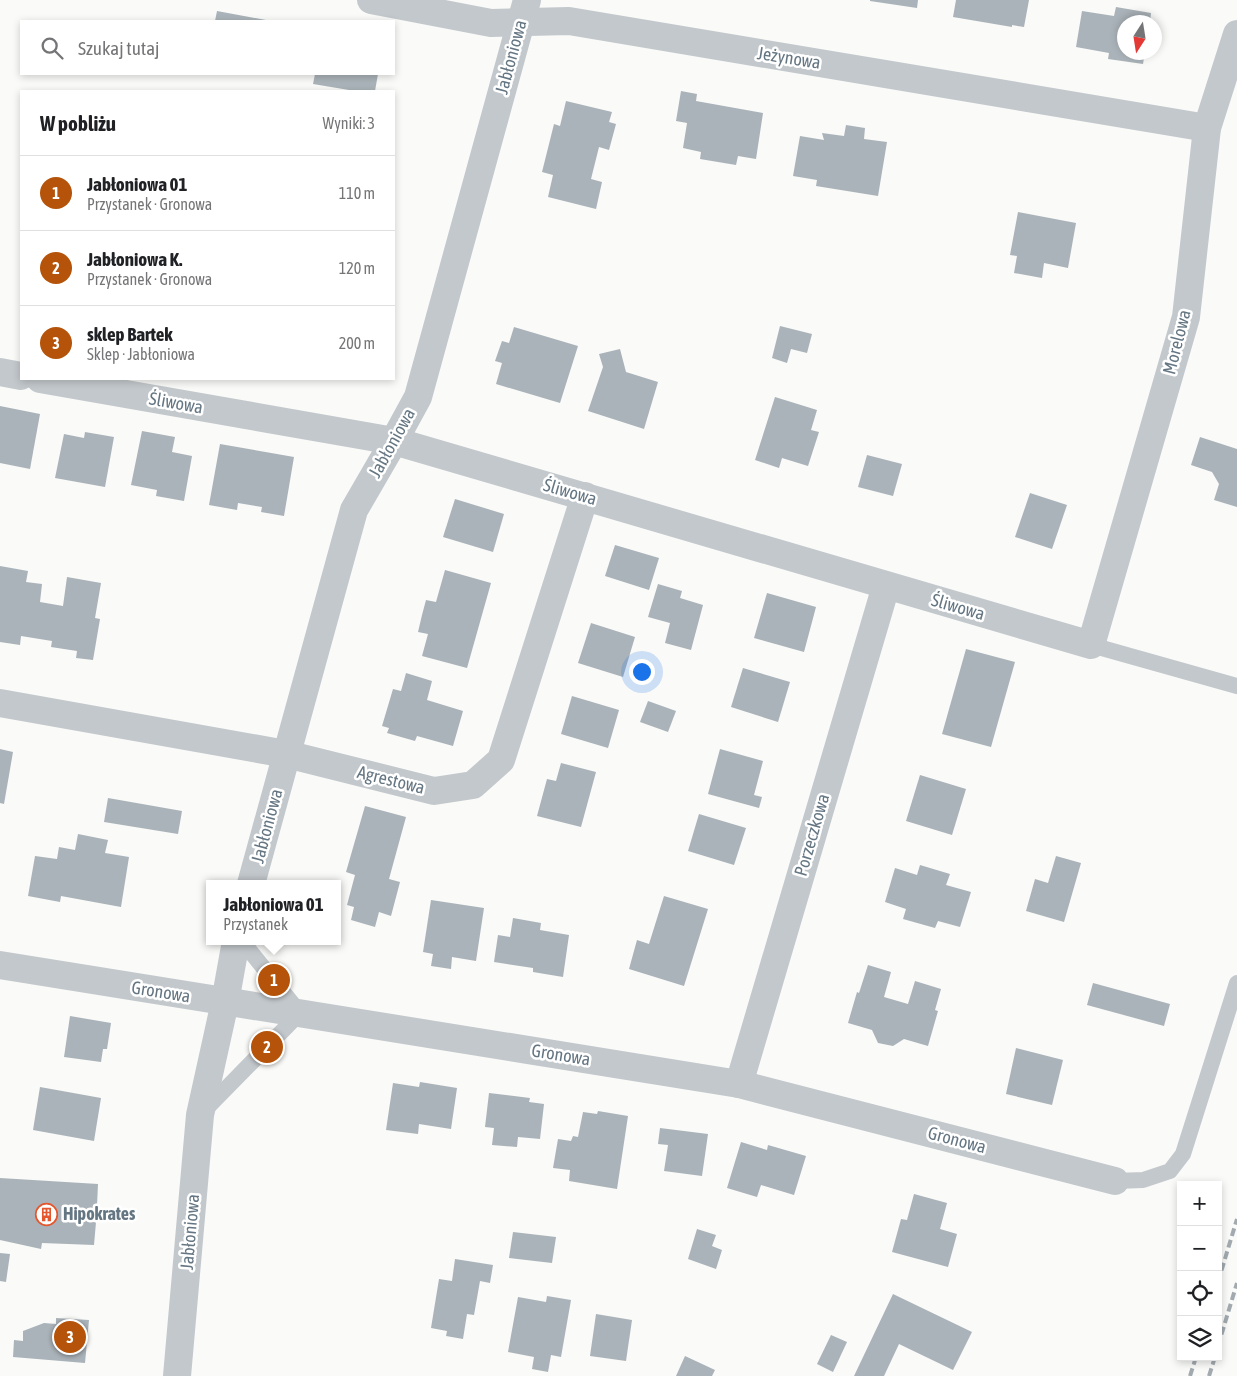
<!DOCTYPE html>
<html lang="pl">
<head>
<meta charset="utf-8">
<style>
  body { margin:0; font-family:"Asap Condensed",sans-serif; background:#f2f2f2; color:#202124 }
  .controls { position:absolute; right:15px; bottom:15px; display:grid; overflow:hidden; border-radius:0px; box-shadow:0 2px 8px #0003 }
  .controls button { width:45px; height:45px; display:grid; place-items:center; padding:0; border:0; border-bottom:1px solid #e0e0e0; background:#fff; color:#202124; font:25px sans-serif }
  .compass { position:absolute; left:1117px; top:15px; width:45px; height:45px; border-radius:50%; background:#fff; box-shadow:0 2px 8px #0003; rotate:192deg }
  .you { position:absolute; left:641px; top:671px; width:18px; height:18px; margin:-12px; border:4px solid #fff; border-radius:50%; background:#1a73e8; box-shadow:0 0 0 8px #1a73e833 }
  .badge { display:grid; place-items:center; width:32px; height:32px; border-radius:50%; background:#b45309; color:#fff; font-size:16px; font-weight:700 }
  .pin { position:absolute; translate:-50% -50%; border:2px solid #fff; box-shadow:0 1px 5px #0006 }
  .popup { position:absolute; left:206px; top:880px; width:135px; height:65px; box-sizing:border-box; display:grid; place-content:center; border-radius:0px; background:#fff; filter:drop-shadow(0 1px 4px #0005); font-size:16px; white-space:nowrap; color:#757577 }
  .popup b { font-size:19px; color:#202124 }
  .popup::after { content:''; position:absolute; left:50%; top:100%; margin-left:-10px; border:10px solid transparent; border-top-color:#fff }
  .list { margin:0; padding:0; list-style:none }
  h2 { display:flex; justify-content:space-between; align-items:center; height:65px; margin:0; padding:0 20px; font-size:21px }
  h2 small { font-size:16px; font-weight:400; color:#757577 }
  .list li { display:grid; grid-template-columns:32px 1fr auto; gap:15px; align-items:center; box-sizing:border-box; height:75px; padding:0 20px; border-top:1px solid #e0e0e0 }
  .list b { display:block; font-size:19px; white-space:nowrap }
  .list p { margin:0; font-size:16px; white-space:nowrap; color:#757577 }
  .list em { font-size:16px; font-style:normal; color:#757577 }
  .icon { flex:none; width:28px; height:28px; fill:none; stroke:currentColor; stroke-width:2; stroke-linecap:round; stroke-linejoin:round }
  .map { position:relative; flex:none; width:1237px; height:1376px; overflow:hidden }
  .search { position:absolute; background:#fff; box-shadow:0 2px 8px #0003; left:20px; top:20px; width:375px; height:55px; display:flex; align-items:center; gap:12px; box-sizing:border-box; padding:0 18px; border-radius:0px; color:#757577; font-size:19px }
  .panel { position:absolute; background:#fff; box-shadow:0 2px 8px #0003; left:20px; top:90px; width:375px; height:290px; border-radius:0px }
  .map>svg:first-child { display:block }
</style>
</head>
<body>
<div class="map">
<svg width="1237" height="1376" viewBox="0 0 1237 1376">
  <rect width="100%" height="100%" fill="#fafaf8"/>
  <!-- building -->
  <g fill="#aab3b9">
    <polygon points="870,0 918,0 917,8 870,1"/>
    <polygon points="956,0 1029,0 1024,27 1012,25 1012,27 953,17"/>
    <polygon points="1116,7 1151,13 1150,22 1124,22 1124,52 1145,52 1143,64 1108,59 1109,53 1076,47 1082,11 1114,16"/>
    <polygon points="217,11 266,20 266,21 215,21"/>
    <polygon points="315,74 378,74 375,91 355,91 313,84"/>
    <polygon points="681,91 697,94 696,101 763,113 756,159 738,156 736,165 700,159 701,152 683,148 687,123 676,121"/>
    <polygon points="566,101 612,112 609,122 616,124 609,150 599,147 591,179 602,182 596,209 548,197 553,175 542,172 554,124 560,126"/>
    <polygon points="846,125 865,128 864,139 887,142 878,196 816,186 817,180 793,176 800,136 824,140 822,133 844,136"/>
    <polygon points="1018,212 1076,223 1068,268 1044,263 1042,278 1014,273 1017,256 1010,255"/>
    <polygon points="780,326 812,334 807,353 791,349 787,363 772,358"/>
    <polygon points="514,327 578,346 560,403 496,384 502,363 495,361 502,341 509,343"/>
    <polygon points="620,349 626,372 658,382 644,429 588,411 603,367 599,354"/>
    <polygon points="775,397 817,410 811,430 819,432 808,466 782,458 779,468 755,460"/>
    <polygon points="0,406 40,414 30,469 0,463"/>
    <polygon points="142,431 175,437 172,452 192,456 184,501 156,496 157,490 131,485"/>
    <polygon points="85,432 114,437 105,487 55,478 64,434 84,438"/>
    <polygon points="1200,437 1237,449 1237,507 1214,500 1219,484 1212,472 1191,465"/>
    <polygon points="220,444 294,457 284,516 261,512 262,507 238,503 237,510 209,505"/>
    <polygon points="867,455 902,464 893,496 858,487"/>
    <polygon points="1030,493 1067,505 1052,549 1015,537"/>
    <polygon points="455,499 504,514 493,552 443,537"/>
    <polygon points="615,545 659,558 649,590 605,576"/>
    <polygon points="0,566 28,571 26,582 42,584 40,602 63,606 67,577 101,583 95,618 100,619 93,660 76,658 77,651 51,647 52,641 21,636 20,645 0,642"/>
    <polygon points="445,570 491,583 467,668 422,656 428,634 418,632 422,615 426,600 436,602"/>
    <polygon points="658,584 682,591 680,598 703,605 691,650 665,643 670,623 648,617"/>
    <polygon points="767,593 816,607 804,652 754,638"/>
    <polygon points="591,623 635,637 623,677 578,663"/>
    <polygon points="966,649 1015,662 991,747 942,734"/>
    <polygon points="743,668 790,682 778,722 731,707"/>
    <polygon points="406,673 432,681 427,700 463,711 453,746 417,736 415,741 387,733 389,728 382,726 393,689 401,691"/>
    <polygon points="572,696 619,710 608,748 561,734"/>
    <polygon points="648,701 676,711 668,732 640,722"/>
    <polygon points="0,749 13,752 4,804 0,803"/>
    <polygon points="720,749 763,761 754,795 762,797 759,808 708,794"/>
    <polygon points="561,763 596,772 581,827 537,816 547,779 556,781"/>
    <polygon points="920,775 966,789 952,835 906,821"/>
    <polygon points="108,798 182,811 178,834 104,822"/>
    <polygon points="365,806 406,817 389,879 400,882 391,916 379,912 375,927 351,920 354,907 347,905 355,875 346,872"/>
    <polygon points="699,814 746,828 734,865 688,851"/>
    <polygon points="78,834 108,840 105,853 129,857 121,907 61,896 60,902 28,896 35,856 57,859 59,847 75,850"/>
    <polygon points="1056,856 1081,863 1064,922 1026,911 1035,879 1048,883"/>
    <polygon points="920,865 950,874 946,885 971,892 960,927 938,921 935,928 903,919 906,909 885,902 895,868 917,875"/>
    <polygon points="664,896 708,909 684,986 629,969 637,940 649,944"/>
    <polygon points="431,900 484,908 476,961 452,957 451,969 431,966 433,954 423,952"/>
    <polygon points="513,918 541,923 540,930 569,935 563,977 533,972 533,968 494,962 498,935 510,937"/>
    <polygon points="868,965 891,972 884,997 908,1004 915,981 941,989 935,1010 938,1011 928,1046 904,1039 893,1046 878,1043 872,1030 848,1023 857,992 859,993"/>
    <polygon points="1093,983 1170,1004 1164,1026 1087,1005"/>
    <polygon points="70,1016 111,1023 107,1049 103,1049 101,1062 64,1057"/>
    <polygon points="1016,1048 1063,1060 1052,1105 1006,1094"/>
    <polygon points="420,1082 457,1088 451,1129 419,1124 418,1134 386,1130 393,1083 419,1087"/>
    <polygon points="40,1087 101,1098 94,1141 33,1130"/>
    <polygon points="489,1093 530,1098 529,1102 544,1104 540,1139 518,1137 517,1147 492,1145 494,1128 485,1127"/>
    <polygon points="598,1111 628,1116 617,1189 569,1181 570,1170 553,1168 558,1139 571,1141 573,1136 578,1137 583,1112 597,1114"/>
    <polygon points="660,1128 708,1134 702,1176 664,1171 668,1145 658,1144"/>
    <polygon points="741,1142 767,1150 768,1145 806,1156 794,1195 761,1185 757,1197 727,1188"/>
    <polygon points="0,1178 98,1184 97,1206 94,1206 93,1222 96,1222 94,1245 42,1243 41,1249 0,1240"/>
    <polygon points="914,1194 947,1203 940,1229 957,1234 948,1267 892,1252 901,1219 907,1220"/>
    <polygon points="697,1229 716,1235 712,1246 722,1250 716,1269 688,1259"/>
    <polygon points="513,1232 556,1237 552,1263 509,1258"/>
    <polygon points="0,1253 10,1254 6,1282 0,1281"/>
    <polygon points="455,1259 493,1265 490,1283 480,1281 474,1315 467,1314 463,1339 446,1336 447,1331 431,1328 439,1279 452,1281"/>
    <polygon points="893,1294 972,1332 953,1370 899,1344 884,1376 854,1376"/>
    <polygon points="547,1296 571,1300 561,1357 551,1355 548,1372 532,1369 534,1357 508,1352 518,1297 546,1302"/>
    <polygon points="596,1314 632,1320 626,1361 590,1356"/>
    <polygon points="56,1318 89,1320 85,1363 13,1357 14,1340 23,1341 23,1331 44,1323 56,1324"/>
    <polygon points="831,1335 847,1342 833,1372 817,1364"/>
    <polygon points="685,1356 715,1370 712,1376 676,1376"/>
  </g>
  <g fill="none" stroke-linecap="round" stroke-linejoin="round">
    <!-- lane -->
    <g stroke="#c3c8cc" stroke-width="16">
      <polyline points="1091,645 1237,686"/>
      <polyline points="203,1112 300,1013 242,941"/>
      <polyline points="1115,1181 1143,1180 1170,1171 1183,1154 1237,983"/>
    </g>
    <!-- street -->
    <g stroke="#c3c8cc" stroke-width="28">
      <polyline points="371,0 491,23 569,21 1207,128"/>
      <polyline points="0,372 21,376"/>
      <polyline points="40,379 394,441 1091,645 1186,317 1207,128 1237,34"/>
      <polyline points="0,703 286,754 434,791 473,785 501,760 585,496"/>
      <polyline points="251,884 354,510 394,441 418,397 527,0"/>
      <polyline points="0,965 739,1084 1115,1181"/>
      <polyline points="739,1084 886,586"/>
      <polyline points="177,1376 200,1115 225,1002 236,941"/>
    </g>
    <!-- rail -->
    <g stroke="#a2aab0" stroke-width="4" stroke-dasharray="8 4" stroke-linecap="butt">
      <polyline points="1218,1282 1237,1219"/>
      <polyline points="1218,1346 1237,1283"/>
      <polyline points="1190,1376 1196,1357"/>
      <polyline points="1209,1376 1215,1357"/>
    </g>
  </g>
  <!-- icons -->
  <defs>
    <symbol id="building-ring" viewBox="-11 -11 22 22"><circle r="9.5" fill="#fff" stroke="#e4572e" stroke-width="1.5"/><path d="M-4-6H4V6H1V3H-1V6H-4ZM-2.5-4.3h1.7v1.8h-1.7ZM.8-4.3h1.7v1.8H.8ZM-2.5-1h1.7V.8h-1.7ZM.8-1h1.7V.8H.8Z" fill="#e4572e"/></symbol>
  </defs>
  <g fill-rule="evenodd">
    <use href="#building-ring" x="34" y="1202" width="25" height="25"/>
  </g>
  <g text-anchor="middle" stroke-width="5" stroke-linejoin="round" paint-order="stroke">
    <!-- street labels -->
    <g font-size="18" fill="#657683" stroke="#fff">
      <text transform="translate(511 57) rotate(-75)" y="6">Jabłoniowa</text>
      <text transform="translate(789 58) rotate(9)" y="6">Jeżynowa</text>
      <text transform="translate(1177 342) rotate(-76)" y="6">Morelowa</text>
      <text transform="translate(176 403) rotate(10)" y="6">Śliwowa</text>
      <text transform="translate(392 443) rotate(-61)" y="6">Jabłoniowa</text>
      <text transform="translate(570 492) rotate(16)" y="6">Śliwowa</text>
      <text transform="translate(958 607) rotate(16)" y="6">Śliwowa</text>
      <text transform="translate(391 780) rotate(14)" y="6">Agrestowa</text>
      <text transform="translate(267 826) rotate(-75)" y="6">Jabłoniowa</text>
      <text transform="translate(812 835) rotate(-74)" y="6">Porzeczkowa</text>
      <text transform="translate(161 992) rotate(9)" y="6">Gronowa</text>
      <text transform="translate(561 1055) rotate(9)" y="6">Gronowa</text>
      <text transform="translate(957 1140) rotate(15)" y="6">Gronowa</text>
      <text transform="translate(190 1232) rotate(-85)" y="6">Jabłoniowa</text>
    </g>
    <!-- poi labels -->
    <g font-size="18" font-weight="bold" fill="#657683" stroke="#fff" text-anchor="start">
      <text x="63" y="1220">Hipokrates</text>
    </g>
  </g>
</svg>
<div class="controls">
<button>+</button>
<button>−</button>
<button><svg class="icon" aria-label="locate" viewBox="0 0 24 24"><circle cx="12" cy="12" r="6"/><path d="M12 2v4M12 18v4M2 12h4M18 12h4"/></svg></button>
<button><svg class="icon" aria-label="layers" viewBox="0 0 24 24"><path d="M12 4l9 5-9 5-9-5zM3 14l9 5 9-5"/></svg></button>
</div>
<svg class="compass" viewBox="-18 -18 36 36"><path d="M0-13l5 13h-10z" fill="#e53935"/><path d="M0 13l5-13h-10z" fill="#757577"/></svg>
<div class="you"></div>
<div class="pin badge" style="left:274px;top:980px">1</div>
<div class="popup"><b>Jabłoniowa 01</b>Przystanek</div>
<div class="pin badge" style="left:267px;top:1047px">2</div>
<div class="pin badge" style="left:70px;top:1337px">3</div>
<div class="search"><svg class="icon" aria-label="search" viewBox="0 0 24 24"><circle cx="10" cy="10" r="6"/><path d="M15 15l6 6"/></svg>Szukaj tutaj</div>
<section class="panel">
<h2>W pobliżu<small>Wyniki: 3</small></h2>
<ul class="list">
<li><span class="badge">1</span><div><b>Jabłoniowa 01</b><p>Przystanek · Gronowa</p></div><em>110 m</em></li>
<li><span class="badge">2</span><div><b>Jabłoniowa K.</b><p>Przystanek · Gronowa</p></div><em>120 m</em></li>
<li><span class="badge">3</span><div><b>sklep Bartek</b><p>Sklep · Jabłoniowa</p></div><em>200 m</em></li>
</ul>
</section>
</div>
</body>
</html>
